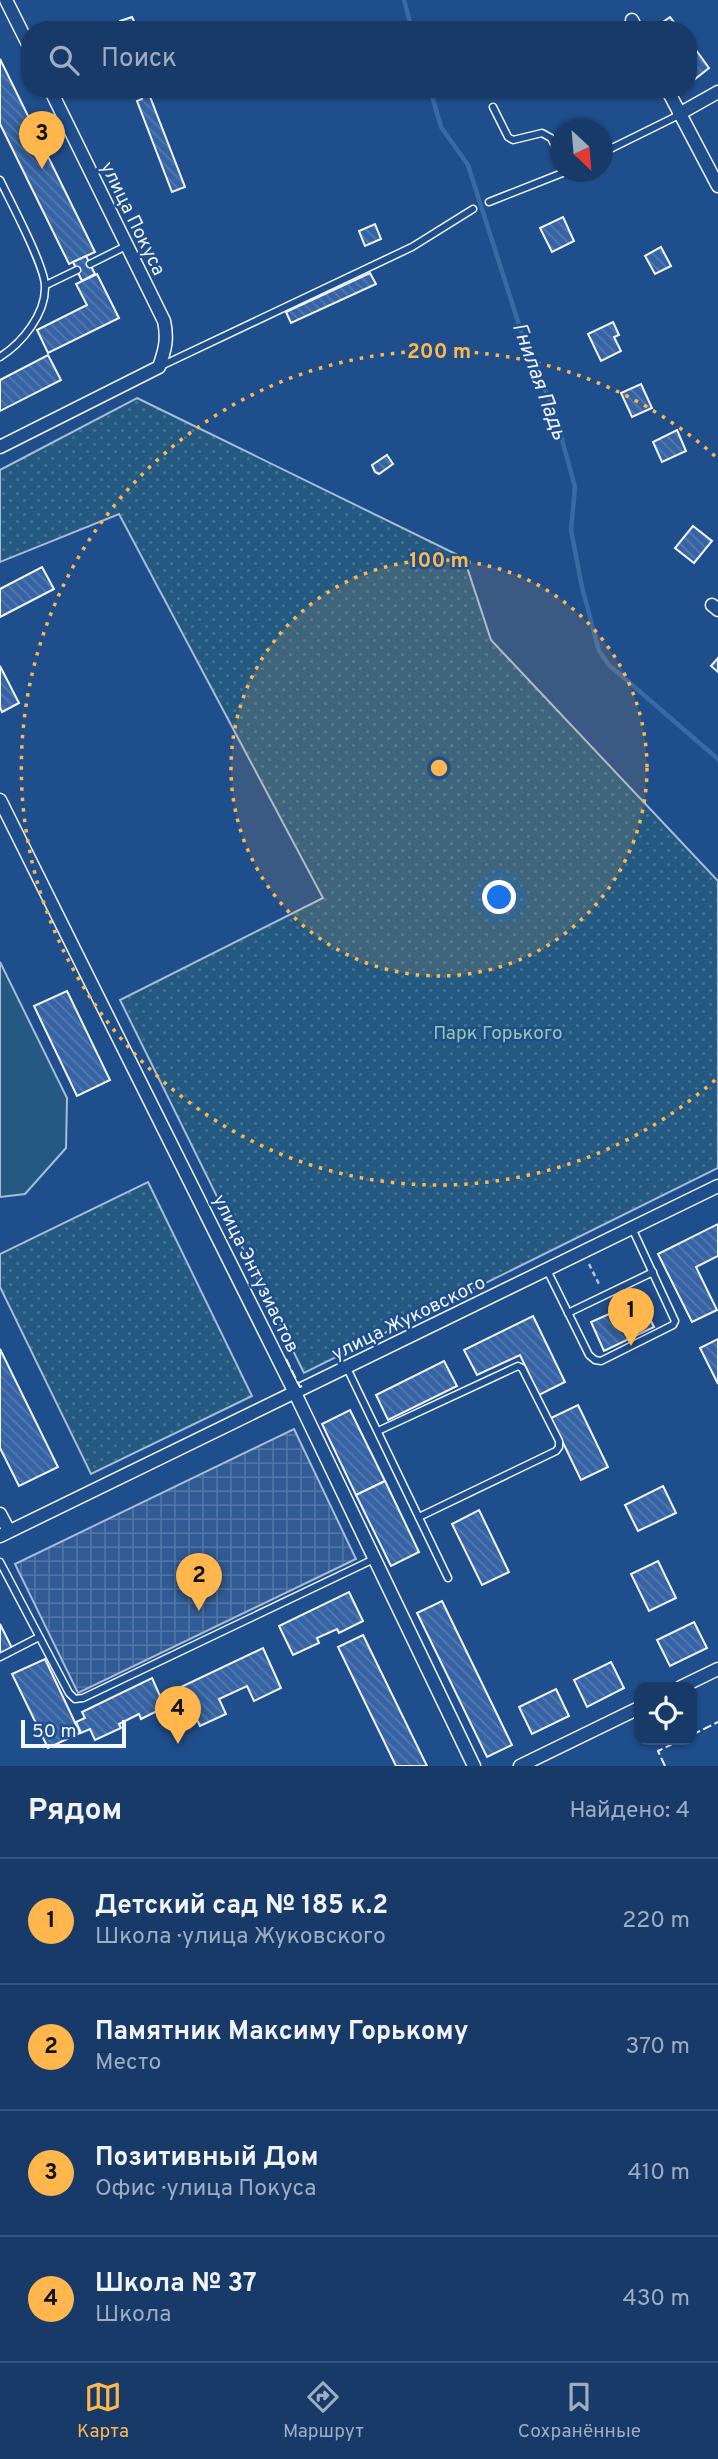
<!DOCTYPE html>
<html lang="ru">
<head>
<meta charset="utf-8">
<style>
  body { margin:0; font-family:Overpass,sans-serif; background:#20416f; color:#f1f3f6 }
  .controls { position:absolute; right:21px; bottom:21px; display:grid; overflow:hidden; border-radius:14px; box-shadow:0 2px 5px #0004 }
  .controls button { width:63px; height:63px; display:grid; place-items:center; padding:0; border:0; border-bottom:2px solid #36547d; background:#173a69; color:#f1f3f6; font:35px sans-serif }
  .compass { position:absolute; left:550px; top:119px; width:63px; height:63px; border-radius:50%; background:#173a69; box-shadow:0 2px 5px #0004; rotate:154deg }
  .scale { position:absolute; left:21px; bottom:18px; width:105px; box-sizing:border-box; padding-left:7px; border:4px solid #f2f6ff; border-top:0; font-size:19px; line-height:24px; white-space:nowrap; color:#f2f6ff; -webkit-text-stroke:5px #1f4e8c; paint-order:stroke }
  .you { position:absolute; left:500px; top:898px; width:24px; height:24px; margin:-18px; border:5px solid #fff; border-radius:50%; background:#1a73e8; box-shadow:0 0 0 10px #1a73e833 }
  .badge { display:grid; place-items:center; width:46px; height:46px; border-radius:50%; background:#ffb74d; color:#111; font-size:23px; font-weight:700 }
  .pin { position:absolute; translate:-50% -58px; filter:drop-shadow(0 2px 4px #0008) }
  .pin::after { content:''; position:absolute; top:37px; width:24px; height:21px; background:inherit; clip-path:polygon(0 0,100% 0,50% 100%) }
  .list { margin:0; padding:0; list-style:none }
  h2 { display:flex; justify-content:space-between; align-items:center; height:91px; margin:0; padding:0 28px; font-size:30px }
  h2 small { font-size:23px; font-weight:400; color:#9eadc0 }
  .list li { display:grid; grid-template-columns:46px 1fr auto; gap:21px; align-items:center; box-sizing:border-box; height:126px; padding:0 28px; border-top:2px solid #36547d }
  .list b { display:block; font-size:26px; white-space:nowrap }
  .list p { margin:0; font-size:23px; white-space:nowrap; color:#9eadc0 }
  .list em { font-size:23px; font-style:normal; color:#9eadc0 }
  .icon { flex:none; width:38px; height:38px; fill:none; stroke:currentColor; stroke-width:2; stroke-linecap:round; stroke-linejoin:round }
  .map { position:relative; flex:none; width:718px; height:1766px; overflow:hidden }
  .search { position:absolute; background:#173a69; box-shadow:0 2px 5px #0004; left:21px; right:21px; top:21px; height:77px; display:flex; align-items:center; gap:18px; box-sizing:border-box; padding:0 24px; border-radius:28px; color:#9eadc0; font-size:26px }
  .sheet { height:595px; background:#173a69 }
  nav { display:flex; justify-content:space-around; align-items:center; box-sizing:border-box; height:98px; border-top:2px solid #36547d; background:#173a69; font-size:19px; color:#9eadc0 }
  nav a { display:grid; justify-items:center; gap:4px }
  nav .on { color:#ffb74d }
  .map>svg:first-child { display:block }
</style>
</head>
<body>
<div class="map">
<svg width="718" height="1766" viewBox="0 0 718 1766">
  <defs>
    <pattern id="park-dots" width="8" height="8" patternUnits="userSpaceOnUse" patternTransform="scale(1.75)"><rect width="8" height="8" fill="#245a82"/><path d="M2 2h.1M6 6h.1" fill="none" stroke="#447295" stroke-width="1.8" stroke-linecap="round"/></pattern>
    <pattern id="plaza-grid" width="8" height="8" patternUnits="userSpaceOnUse" patternTransform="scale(1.75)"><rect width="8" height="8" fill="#305b95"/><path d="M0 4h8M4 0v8" fill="none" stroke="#4e73a5"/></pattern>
    <pattern id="building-back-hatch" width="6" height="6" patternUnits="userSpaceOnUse" patternTransform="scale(1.75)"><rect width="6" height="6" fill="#3563a3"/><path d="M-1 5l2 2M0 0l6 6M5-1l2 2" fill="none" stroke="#537ab1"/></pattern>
  </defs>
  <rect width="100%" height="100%" fill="#1f4e8c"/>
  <!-- park -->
  <g fill="url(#park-dots)" stroke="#a8bbd7" stroke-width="2">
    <polygon points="137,398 464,558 491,640 718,881 718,1168 304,1373 120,1000 323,898 119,514 0,562 0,470"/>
    <polygon points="148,1182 252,1396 91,1474 0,1287 0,1254"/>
  </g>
  <!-- pitch -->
  <polygon fill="#245a82" stroke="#a8bbd7" stroke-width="2" points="0,962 67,1098 66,1148 25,1194 0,1197"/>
  <!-- plaza -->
  <polygon fill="url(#plaza-grid)" stroke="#a8bbd7" stroke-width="2" points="294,1429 356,1559 78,1693 15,1564"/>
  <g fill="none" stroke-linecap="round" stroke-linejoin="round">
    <!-- stream -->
    <g stroke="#3b69a3" stroke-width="4.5">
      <polyline points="404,0 412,30"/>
      <polyline points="430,89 441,127 468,165 528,353 553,407 575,487 571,530 582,587 599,651 609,665 718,759"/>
    </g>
  </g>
  <!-- building -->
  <g fill="url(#building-back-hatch)" stroke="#f2f6ff" stroke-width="2">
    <polygon points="132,17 138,30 123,30 120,21"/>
    <polygon points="670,17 680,30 654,30 653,29"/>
    <polygon points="696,50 709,68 690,83 688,56"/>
    <polygon points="0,59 95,252 69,264 0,124"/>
    <polygon points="138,89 147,89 185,187 172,192 137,101 142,99"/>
    <polygon points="625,89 641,89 628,96"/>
    <polygon points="563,217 574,241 552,252 540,228"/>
    <polygon points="375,224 381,239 365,246 359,231"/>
    <polygon points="661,247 671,266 655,274 645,256"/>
    <polygon points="86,256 95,274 82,281 73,262"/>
    <polygon points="370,273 376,284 291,323 286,312"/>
    <polygon points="97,274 119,318 48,353 37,330 87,305 76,284"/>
    <polygon points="613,322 619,335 614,337 621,351 601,361 588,334"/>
    <polygon points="48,355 61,380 0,411 0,380"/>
    <polygon points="641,384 652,408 632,417 621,393"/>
    <polygon points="677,430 686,451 662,462 653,442"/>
    <polygon points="387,455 393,464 379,474 375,472 372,465"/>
    <polygon points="693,526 712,541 694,563 675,548"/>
    <polygon points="42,567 54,589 0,617 0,589"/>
    <polygon points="718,658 718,672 711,666"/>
    <polygon points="0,666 19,703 2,712 0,707"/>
    <polygon points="67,991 110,1080 77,1096 34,1006"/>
    <polygon points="718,1224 718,1256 696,1267 717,1310 692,1322 658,1254"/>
    <polygon points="640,1298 654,1327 604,1351 591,1322 609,1314 612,1319 628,1311 625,1306"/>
    <polygon points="533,1316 565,1382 539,1395 520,1355 477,1375 464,1350"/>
    <polygon points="718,1339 718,1384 700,1348"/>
    <polygon points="0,1349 58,1467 19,1486 0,1448"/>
    <polygon points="444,1361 457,1386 388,1420 376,1395"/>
    <polygon points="578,1405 608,1467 581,1480 551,1418"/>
    <polygon points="350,1410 385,1481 356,1495 322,1424"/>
    <polygon points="385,1481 419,1552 391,1566 356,1495"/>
    <polygon points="663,1486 676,1513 638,1531 625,1505"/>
    <polygon points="479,1510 509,1572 482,1585 452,1524"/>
    <polygon points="658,1561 676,1598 649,1611 631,1574"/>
    <polygon points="349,1592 363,1621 339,1633 337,1629 317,1638 319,1643 293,1655 279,1626"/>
    <polygon points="442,1601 512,1745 487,1757 417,1613"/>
    <polygon points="694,1622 707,1648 670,1666 657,1640"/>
    <polygon points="0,1624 12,1648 0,1654"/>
    <polygon points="363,1635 427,1766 396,1766 338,1647"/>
    <polygon points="263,1648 281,1688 254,1701 247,1686 219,1699 226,1714 200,1726 181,1687"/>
    <polygon points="45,1659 80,1733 48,1748 12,1674"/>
    <polygon points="611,1662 624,1688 587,1707 574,1680"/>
    <polygon points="152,1678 165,1707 141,1719 139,1714 119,1724 121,1728 95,1740 90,1729 81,1733 76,1722 85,1718 82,1712"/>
    <polygon points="556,1689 569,1716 532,1734 519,1707"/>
  </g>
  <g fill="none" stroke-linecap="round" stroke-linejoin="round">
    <defs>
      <g id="lane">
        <polyline points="493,107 508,137 513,140 542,133 551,138 560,156"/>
        <polyline points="602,153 679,115"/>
        <path d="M0,180C10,201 45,266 45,286C46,314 22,343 0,357"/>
        <polyline points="489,202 565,172"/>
        <polyline points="90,264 126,246"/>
        <polyline points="46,285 77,270"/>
        <polyline points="161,366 412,247 473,209"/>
        <polyline points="547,1270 589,1355 595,1360 601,1361 673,1325 675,1321 632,1228"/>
        <polyline points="568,1313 653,1272"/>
        <polyline points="347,1368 448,1578"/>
        <polyline points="378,1431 518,1366 522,1368 559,1441 559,1447 556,1451 419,1517"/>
        <polyline points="0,1562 69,1693 75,1699 83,1698 374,1559"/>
        <polyline points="0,1657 39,1637"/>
      </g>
      <g id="street">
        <polyline points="6,0 30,48"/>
        <polyline points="632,20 637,30"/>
        <polyline points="667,89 718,186"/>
        <polyline points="679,114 718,92"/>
        <path d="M0,447L159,367C165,350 168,339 164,321L50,89"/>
        <polyline points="712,605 718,610"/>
        <polyline points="0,800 295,1393 474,1766"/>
        <polyline points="0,1514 9,1531"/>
        <polyline points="0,1536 718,1186"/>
        <polyline points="681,1687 718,1669"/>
        <polyline points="520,1766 639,1708"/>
      </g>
    </defs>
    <!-- lane casing -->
    <use href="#lane" stroke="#f2f6ff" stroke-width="9"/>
    <!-- street casing -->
    <use href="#street" stroke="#f2f6ff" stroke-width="15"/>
    <!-- path -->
    <polyline stroke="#b3c4dc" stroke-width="2.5" stroke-dasharray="5 3.5" stroke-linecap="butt" points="589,1264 600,1286"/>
    <!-- lane -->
    <use href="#lane" stroke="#1f4e8c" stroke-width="6"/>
    <!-- street -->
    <use href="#street" stroke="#1f4e8c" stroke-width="12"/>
    <!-- fence -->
    <g stroke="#f2f6ff" stroke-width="2" stroke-dasharray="9 3.5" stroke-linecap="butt">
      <polyline points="286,1359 300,1387 302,1386"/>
      <polyline points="692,1735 718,1722"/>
      <polyline points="665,1766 658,1751 681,1740"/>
    </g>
  </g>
  <!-- distance rings -->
  <circle cx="439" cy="768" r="208" fill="#ffb74d" fill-opacity=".12"/>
  <g fill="none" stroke="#ffb74d" stroke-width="3.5" stroke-dasharray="3.5 7">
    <circle cx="439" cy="768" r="208"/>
    <path d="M715 1080A417 417 0 1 1 715 456"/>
  </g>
  <g text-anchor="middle" stroke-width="5" stroke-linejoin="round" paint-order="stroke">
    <!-- street labels -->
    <g font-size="19" fill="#f2f6ff" stroke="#1f4e8c">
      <text transform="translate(134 218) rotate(64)" y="7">улица Покуса</text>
      <text transform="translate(257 1273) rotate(64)" y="7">улица Энтузиастов</text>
      <text transform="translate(408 1317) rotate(-26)" y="7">улица Жуковского</text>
    </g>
    <!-- park labels -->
    <g font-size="19" fill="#97c8a6" stroke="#1f4e8c">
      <text x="498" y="1039">Парк Горького</text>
    </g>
    <!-- water labels -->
    <g font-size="21" font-style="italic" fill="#f2f6ff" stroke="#1f4e8c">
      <text transform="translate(540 381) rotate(70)" y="7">Гнилая Падь</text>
    </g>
  </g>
  <circle cx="439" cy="768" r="10" fill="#ffb74d" stroke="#1f4e8c" stroke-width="3.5"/>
  <g font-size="21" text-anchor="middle" font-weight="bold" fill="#ffb74d" stroke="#1f4e8c" stroke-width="5" stroke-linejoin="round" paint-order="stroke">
    <text x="439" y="358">200 m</text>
    <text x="439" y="567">100 m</text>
  </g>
</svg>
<div class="controls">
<button><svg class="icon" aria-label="locate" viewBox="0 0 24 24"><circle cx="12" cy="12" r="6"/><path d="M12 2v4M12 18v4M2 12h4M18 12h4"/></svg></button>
</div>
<svg class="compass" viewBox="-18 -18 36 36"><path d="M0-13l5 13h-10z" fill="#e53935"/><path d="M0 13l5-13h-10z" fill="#9eadc0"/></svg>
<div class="scale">50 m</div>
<div class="you"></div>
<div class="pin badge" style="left:631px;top:1346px">1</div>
<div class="pin badge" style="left:199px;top:1611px">2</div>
<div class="pin badge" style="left:42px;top:169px">3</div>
<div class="pin badge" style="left:178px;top:1744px">4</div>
<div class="search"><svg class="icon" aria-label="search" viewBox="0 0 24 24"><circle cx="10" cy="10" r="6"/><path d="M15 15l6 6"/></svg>Поиск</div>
</div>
<section class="sheet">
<h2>Рядом<small>Найдено: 4</small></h2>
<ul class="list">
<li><span class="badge">1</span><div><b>Детский сад № 185 к.2</b><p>Школа · улица Жуковского</p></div><em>220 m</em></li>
<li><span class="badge">2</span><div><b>Памятник Максиму Горькому</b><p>Место</p></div><em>370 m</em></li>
<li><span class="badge">3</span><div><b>Позитивный Дом</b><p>Офис · улица Покуса</p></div><em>410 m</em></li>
<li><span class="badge">4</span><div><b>Школа № 37</b><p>Школа</p></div><em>430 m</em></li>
</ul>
</section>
<nav>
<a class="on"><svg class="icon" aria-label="map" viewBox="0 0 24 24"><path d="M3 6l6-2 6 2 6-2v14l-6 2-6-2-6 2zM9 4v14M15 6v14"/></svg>Карта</a>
<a><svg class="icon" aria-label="directions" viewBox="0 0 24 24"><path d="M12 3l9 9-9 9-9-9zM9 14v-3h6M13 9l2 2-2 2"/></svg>Маршрут</a>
<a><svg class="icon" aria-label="saved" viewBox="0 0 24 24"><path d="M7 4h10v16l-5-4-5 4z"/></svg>Сохранённые</a>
</nav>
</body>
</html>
